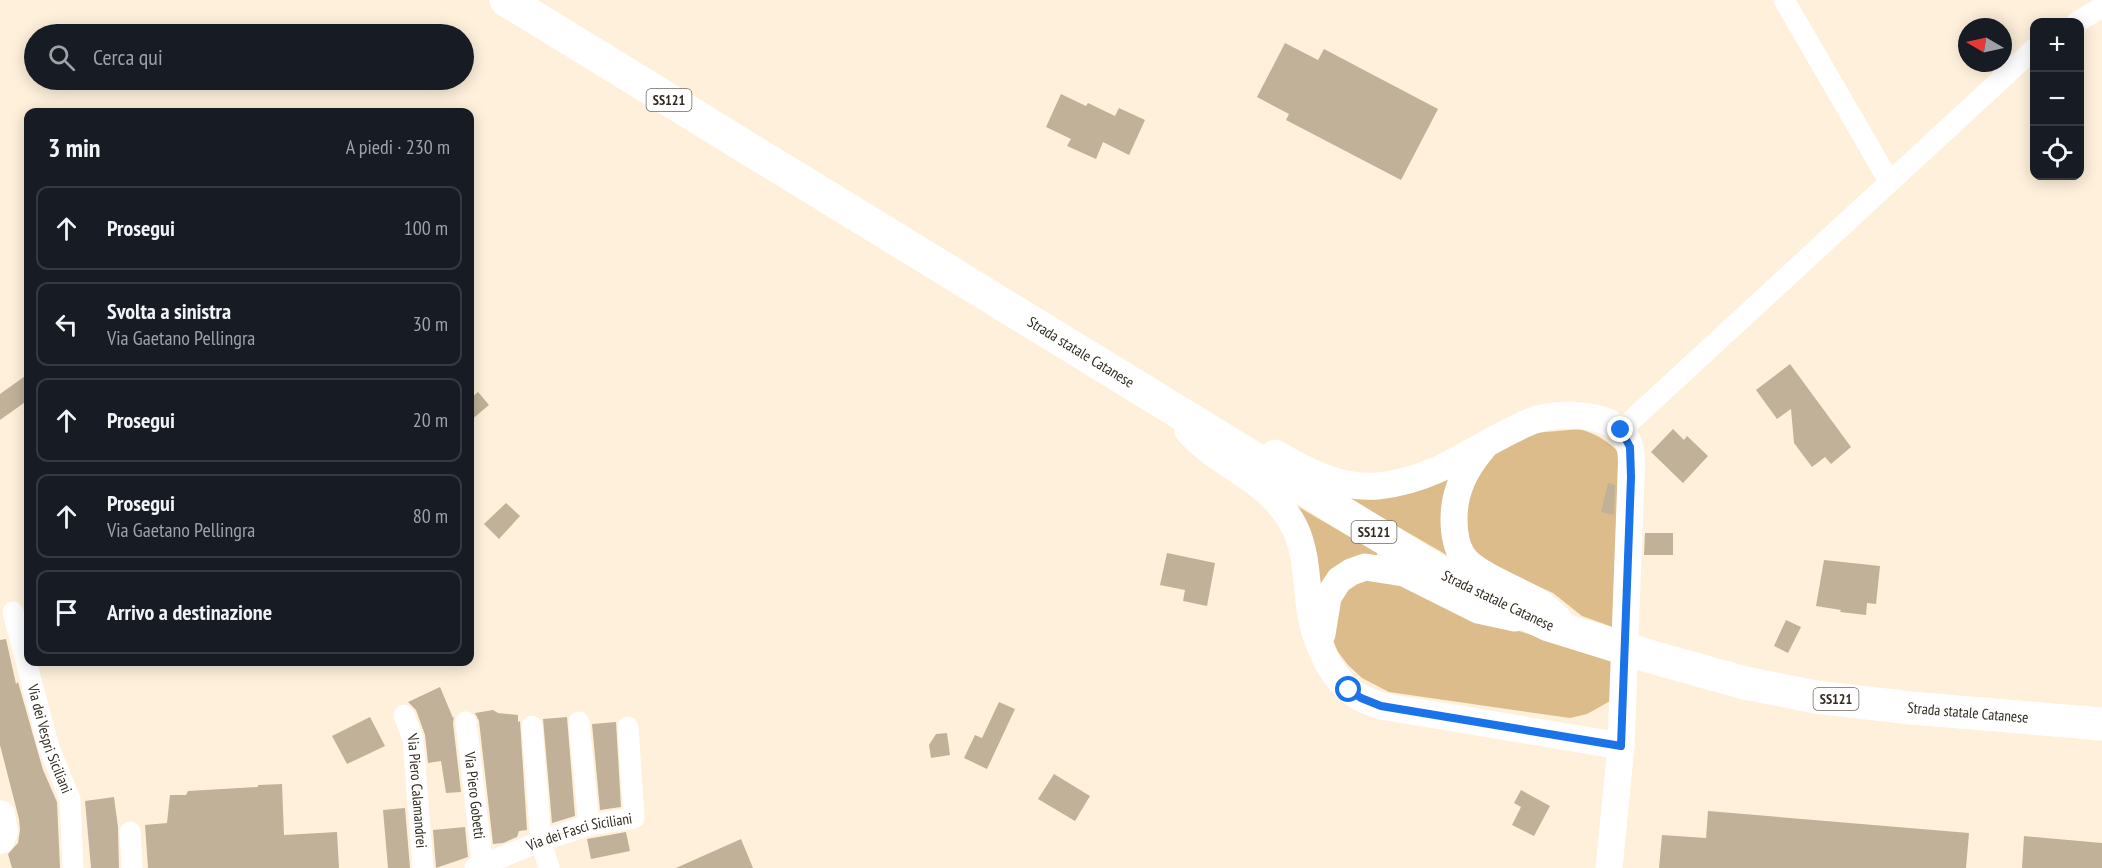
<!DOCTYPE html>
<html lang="it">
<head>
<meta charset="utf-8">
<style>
  body { margin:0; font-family:"PT Sans Narrow",sans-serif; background:#20242c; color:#f1f3f6 }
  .controls { position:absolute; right:18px; top:18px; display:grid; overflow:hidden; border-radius:12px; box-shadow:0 3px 15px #0003 }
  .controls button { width:54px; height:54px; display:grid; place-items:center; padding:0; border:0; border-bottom:2px solid #363941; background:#171b24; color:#f1f3f6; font:30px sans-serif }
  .compass { position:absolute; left:1958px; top:18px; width:54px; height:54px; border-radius:50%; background:#171b24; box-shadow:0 3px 15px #0003; rotate:279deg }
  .stop { position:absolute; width:18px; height:18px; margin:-14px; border:4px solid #1a73e8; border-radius:50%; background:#fff }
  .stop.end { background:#1a73e8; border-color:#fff; box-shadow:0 2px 6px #0008 }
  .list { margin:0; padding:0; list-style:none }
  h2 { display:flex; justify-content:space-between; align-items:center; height:78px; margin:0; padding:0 24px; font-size:26px }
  h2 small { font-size:20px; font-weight:400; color:#9ea1a6 }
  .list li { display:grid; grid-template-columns:39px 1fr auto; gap:18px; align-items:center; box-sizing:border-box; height:84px; margin:0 12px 12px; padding:0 12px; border:2px solid #363941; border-radius:12px }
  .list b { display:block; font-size:22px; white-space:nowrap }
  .list p { margin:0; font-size:20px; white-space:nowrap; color:#9ea1a6 }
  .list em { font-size:20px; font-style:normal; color:#9ea1a6 }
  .icon { flex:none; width:33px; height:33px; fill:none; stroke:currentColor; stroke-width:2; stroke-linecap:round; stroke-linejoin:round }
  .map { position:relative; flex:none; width:2102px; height:868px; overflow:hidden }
  .search { position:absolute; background:#171b24; box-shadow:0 3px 15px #0003; left:24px; top:24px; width:450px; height:66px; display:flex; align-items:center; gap:15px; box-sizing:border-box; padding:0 21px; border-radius:33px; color:#9ea1a6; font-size:22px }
  .panel { position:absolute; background:#171b24; box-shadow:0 3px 15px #0003; left:24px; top:108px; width:450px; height:558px; border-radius:12px }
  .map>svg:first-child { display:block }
</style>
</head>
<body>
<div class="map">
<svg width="2102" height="868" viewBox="0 0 2102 868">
  <rect width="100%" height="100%" fill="#fef0db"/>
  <!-- green -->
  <g fill="#dbbc8a">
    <path d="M1580,429C1599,435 1614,444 1625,461L1621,630L1582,616L1553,593L1479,559L1471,551L1461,520L1482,461L1501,449L1535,433Z"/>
    <polygon points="1450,468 1452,558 1343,495"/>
    <polygon points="1292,503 1377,553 1377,556 1318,591"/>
    <polygon points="1372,572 1467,614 1618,663 1619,696 1587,714 1570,718 1389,692 1362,678 1348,665 1338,652 1330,633 1333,600"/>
  </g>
  <!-- building -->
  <g fill="#c1b198">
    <polygon points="1285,43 1318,60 1324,49 1438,109 1401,180 1286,120 1289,114 1257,97"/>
    <polygon points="1061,94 1086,106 1088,103 1115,116 1119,108 1145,120 1129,155 1103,142 1096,159 1067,146 1071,139 1046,127"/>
    <polygon points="1790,364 1851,447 1831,464 1825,457 1812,467 1794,443 1791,409 1777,419 1756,390"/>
    <polygon points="28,374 28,400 0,420 0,394"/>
    <polygon points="478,392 489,405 470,421 470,399"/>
    <polygon points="1673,429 1684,440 1687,436 1708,456 1683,483 1651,452"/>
    <polygon points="1608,483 1615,485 1614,515 1601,512"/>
    <polygon points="506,503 520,516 499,539 484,524"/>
    <polygon points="1645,533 1673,533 1673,555 1644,555"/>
    <polygon points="1167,553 1215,563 1207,606 1183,601 1185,590 1160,585"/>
    <polygon points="1824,560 1880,566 1876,604 1867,603 1866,615 1840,612 1841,610 1816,606"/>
    <polygon points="1786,620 1801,627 1788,653 1774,646"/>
    <polygon points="6,639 16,684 18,682 43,770 57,802 60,868 12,868 8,854 18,843 20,830 19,819 0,745 0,640"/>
    <polygon points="440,687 453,718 454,717 453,723 461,792 446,793 441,761 428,763 425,735 416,710 408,702"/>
    <polygon points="999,702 1015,709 987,769 964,758 975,735 982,738"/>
    <polygon points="493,710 498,713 518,715 518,722 520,721 527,830 519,831 517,837 503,843 493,844 479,721 475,713"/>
    <polygon points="370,717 385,746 347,764 332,736"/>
    <polygon points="567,717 575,816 552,823 543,719"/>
    <polygon points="616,722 621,807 600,810 592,724"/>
    <polygon points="947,733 950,755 931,758 929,745 936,734"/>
    <polygon points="1054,774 1090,796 1075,821 1038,799"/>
    <polygon points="282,784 284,835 337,832 339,868 148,868 145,825 167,823 170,795 186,795 188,791 258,787 258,785"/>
    <polygon points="1521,790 1550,806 1534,836 1512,825 1521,807 1514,803"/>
    <polygon points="114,797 118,827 119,868 91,868 85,801"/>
    <polygon points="405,808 410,868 388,868 383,810"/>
    <polygon points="1708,811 1969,833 1966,868 1659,868 1662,835 1706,838"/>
    <polygon points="465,827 468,857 436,868 433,830"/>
    <polygon points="626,832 630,851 591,859 587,839"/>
    <polygon points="2024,836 2102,843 2102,868 2022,868"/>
    <polygon points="741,839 753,868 676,868"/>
  </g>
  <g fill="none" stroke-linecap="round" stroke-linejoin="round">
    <!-- minor -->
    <g stroke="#fff" stroke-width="21">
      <polyline points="1784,0 1889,181"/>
      <polyline points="2077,22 2102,7"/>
      <polyline points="1621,430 2034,49"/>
      <path id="s1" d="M13,612L49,748L70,799L73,868"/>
      <path id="s2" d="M404,715L413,739L423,868"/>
      <path id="s3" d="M466,722L483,868"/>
      <polyline points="579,722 589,825"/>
      <polyline points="532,726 541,841 549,868"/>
      <polyline points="130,832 132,868"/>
      <path id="s4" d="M475,868L541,841L589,825L634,818L628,727"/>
    </g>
    <!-- tertiary -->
    <g stroke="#fff" stroke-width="27">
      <path d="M1188,431C1221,468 1271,479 1295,528C1307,554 1306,582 1310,609C1314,637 1327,671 1349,690C1358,698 1370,702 1381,706L1621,746"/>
      <path d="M1483,448C1465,469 1454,491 1454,519C1454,531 1455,544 1462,555C1473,574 1520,590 1540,603C1546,608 1552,613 1558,618"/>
      <path d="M1275,453C1308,472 1339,489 1378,486C1399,484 1419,478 1439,469C1471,454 1500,434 1532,421C1554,412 1603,413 1620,430C1624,433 1628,441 1629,445C1633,454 1631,468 1631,477L1621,746L1609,868"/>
      <polyline points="1322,634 1328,597 1339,580 1351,572 1365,567 1404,573 1478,610 1515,618"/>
    </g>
    <!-- secondary -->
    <polyline stroke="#fff" stroke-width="30" points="0,815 3,832 0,839"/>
    <!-- primary -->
    <path stroke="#fff" stroke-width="33" id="s5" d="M506,0L1446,576L1549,625L1655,658L1745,683L1816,697L1911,708L2102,724"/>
  </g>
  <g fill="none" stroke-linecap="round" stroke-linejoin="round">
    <!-- route -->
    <polyline stroke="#1a73e8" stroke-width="8" points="1349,690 1361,698 1381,706 1621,746 1631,477 1630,447 1621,430"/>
  </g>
  <g text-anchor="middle" stroke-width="6" stroke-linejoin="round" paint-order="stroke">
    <!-- shield labels -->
    <g fill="#fff" stroke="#6f6b63" stroke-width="1.5">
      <rect x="646.5" y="89" width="45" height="22" rx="4.5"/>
      <rect x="1351.5" y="521" width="45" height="22" rx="4.5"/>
      <rect x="1813.5" y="688" width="45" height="22" rx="4.5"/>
    </g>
    <g font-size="14" font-weight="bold" fill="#312b20">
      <text x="669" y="105">SS121</text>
      <text x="1374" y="537">SS121</text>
      <text x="1836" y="704">SS121</text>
    </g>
    <!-- street labels -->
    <g font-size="15" fill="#312b20" stroke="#fff">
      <text dy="5" stroke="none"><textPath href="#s5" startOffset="674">Strada statale Catanese</textPath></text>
      <text dy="5" stroke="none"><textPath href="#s5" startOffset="1160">Strada statale Catanese</textPath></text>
      <text dy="5" stroke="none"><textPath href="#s5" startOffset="1646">Strada statale Catanese</textPath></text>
      <text dy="5" stroke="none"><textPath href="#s1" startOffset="132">Via dei Vespri Siciliani</textPath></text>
      <text dy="5" stroke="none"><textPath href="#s2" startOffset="78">Via Piero Calamandrei</textPath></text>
      <text dy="5" stroke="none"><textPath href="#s3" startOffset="74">Via Piero Gobetti</textPath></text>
      <text dy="5" stroke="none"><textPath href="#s4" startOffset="111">Via dei Fasci Siciliani</textPath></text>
    </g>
  </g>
</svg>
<div class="controls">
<button>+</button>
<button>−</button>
<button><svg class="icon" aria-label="locate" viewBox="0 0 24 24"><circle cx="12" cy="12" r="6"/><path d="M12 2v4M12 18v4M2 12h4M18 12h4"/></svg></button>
</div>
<svg class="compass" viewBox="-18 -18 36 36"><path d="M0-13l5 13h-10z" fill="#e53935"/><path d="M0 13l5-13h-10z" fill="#9ea1a6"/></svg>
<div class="stop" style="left:1349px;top:690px"></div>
<div class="stop end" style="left:1621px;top:430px"></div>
<div class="search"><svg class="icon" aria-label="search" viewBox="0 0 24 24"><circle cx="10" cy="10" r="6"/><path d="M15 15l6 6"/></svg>Cerca qui</div>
<section class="panel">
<h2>3 min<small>A piedi · 230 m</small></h2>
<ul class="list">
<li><svg class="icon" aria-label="ahead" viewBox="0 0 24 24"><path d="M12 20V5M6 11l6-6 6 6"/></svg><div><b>Prosegui</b></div><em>100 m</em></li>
<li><svg class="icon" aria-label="left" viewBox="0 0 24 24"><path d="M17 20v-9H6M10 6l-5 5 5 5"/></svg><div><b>Svolta a sinistra</b><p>Via Gaetano Pellingra</p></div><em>30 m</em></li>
<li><svg class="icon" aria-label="ahead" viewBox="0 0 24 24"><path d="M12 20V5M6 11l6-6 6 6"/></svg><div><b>Prosegui</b></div><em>20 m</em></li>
<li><svg class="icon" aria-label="ahead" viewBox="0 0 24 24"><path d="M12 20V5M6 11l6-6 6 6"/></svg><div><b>Prosegui</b><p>Via Gaetano Pellingra</p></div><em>80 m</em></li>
<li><svg class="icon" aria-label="arrive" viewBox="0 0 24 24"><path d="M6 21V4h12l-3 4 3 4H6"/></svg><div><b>Arrivo a destinazione</b></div></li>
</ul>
</section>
</div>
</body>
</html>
